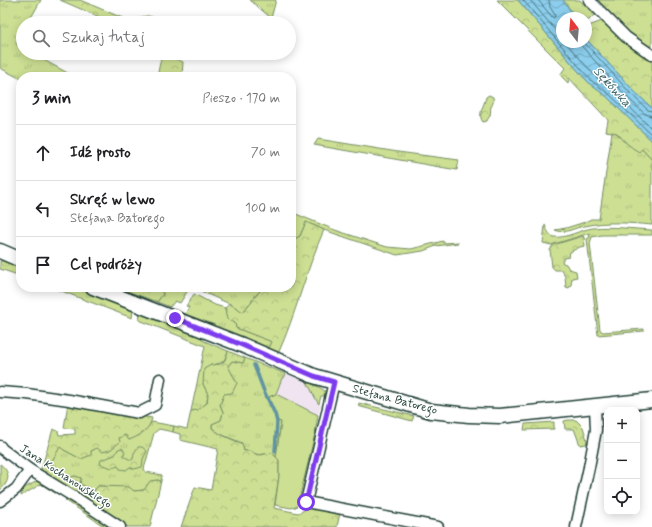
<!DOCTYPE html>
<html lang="pl">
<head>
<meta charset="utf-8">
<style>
  body { margin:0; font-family:Mynerve,sans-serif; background:#f2f2f2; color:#202124 }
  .controls { position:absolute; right:12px; bottom:12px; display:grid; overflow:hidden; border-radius:8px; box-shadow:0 2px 10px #0003 }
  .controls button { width:36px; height:36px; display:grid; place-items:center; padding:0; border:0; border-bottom:1px solid #e0e0e0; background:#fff; color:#202124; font:20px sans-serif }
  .compass { position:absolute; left:556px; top:12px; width:36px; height:36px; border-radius:50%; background:#fff; box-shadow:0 2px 10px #0003; rotate:344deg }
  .stop { position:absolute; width:12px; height:12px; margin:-9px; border:3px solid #7c3aed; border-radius:50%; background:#fff }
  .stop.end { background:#7c3aed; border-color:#fff; box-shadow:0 1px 4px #0008 }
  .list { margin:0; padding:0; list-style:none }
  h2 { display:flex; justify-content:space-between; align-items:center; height:52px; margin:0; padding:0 16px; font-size:17px }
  h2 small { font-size:13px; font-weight:400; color:#757577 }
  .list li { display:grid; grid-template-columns:26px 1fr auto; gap:12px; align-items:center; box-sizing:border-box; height:56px; padding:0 16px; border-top:1px solid #e0e0e0 }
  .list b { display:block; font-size:15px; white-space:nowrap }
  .list p { margin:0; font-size:13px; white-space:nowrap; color:#757577 }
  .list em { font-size:13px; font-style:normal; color:#757577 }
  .icon { flex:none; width:22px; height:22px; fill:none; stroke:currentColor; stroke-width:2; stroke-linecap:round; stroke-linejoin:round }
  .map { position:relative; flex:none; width:652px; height:527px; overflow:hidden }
  .search { position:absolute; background:#fff; box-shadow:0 2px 10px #0003; left:16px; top:16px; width:280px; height:44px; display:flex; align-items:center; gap:10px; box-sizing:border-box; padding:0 14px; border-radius:22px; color:#757577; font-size:15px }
  .panel { position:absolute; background:#fff; box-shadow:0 2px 10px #0003; left:16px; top:72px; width:280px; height:220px; border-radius:16px }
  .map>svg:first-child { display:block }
</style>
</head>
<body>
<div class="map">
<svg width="652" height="527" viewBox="0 0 652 527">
  <defs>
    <pattern id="grass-tufts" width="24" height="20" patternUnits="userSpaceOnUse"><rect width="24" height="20" fill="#ccdf93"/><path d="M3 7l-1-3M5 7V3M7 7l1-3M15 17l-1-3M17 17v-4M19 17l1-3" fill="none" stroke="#afc07f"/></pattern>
    <pattern id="forest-crowns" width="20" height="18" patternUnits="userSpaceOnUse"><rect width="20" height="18" fill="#ccdf93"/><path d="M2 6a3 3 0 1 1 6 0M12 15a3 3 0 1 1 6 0" fill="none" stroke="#afc07f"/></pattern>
    <pattern id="water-waves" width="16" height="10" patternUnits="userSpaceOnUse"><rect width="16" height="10" fill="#8cceed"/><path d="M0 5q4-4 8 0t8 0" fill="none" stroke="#72a8c1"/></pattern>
  </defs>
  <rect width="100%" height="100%" fill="#fff"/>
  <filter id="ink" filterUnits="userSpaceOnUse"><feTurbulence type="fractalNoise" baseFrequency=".025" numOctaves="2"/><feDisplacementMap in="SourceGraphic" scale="8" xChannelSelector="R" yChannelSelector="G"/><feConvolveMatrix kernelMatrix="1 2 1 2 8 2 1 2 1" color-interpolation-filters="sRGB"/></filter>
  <g filter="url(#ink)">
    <!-- built -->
    <polygon fill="#efe4f0" points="286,374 307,382 318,403 321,405 318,415 276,394 282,377 284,378"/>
    <!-- grass -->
    <g fill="url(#grass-tufts)" stroke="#768e64">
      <polygon points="0,0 41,0 28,23 23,23 23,31 16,42 17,45 23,49 23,53 31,53 75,77 21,77 21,79 0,68"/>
      <polygon points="250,0 276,0 271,18"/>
      <polygon points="591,0 652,0 652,50 647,48"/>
      <path d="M612,132L617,133L623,141L642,149L652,160V225C630,223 607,221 585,226C575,227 565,235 555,230L566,228L585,222L591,219H599Z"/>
      <polygon points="318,139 398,152 459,160 457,170 314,145"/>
      <polygon points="291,212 335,230 387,247 411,249 443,241 443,243 458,242 458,243 436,246 423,251 397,255 324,230 306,222 300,236 291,241"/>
      <path d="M545,225C547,230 549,235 554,237C565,239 582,229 593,228C613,226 632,229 652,230V235H602L592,237L590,243L600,330L603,332L644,329V331L598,335L587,239L589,238L590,233L551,245L543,243Z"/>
      <polygon points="0,261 2,261 20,267 20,269 21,269 21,276 0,269"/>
      <polygon points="51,287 73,287 133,310 132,318"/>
      <polygon points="160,287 190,287 180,303 175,301 170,307 157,302 163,294"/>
      <polygon points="199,287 263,287 243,312 230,304 207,294 197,289"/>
      <polygon points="194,294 215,305 225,308 227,319 235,323 236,328 273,342 268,350 214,329 215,325 185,314 189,307 186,306"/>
      <path d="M140,313L203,336L202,340L228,351C224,363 223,363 211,365L203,384L208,394L207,403L197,410L191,411L205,346L139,320Z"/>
      <polygon points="245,358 286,374 284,378 282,378 276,394 269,397 281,422 276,457 272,453 258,455 249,451 244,451 242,443 220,434 212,428 212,424 221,420 223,412 220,405 224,394 228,366 232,361 243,363"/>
      <polygon points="307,382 319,387 325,391 324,396 321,396 319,404 318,403"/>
      <polygon points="359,403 371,406 414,416 412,421 358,406"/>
      <polygon points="152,422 174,426 173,432 159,429 154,433 144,469 146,472 162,475 161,481 157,480 144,490 134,491 113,487 98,486 94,491 80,484 81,478 75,476 69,478 57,471 51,471 52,461 60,446 64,450 81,459 97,447 126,435 129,440 145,430"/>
      <path d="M0,464C11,472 10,482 0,490Z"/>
      <path d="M38,481L43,483L58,492L55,493L41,484L21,496C21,488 31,484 38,481Z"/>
      <polygon points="68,498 111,527 105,527 65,500"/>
    </g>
    <!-- forest -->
    <g fill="url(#forest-crowns)" stroke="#768e64">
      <path d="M60,0H80L132,22C142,16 151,12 159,23H113Z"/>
      <path d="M497,0H518L579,72L591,85L606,96L652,141V160L642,149L639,152C630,147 624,141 617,133L606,131L608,120L569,78L568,83L560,75L565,68Z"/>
      <polygon points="563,0 580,0 594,15 589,20 586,21 586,18 574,18 572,12"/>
      <polygon points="602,21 652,60 652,108 635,92 586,39 586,27"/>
      <polygon points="162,53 183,62 182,77 157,77"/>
      <path d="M489,95L493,97C494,102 493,103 491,107C490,110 491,112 490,115C490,116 487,120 487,121L483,122C477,115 484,106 486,97Z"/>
      <path d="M306,222L324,230C306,270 296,314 278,354L268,350L272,342L236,328L235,323L227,319L225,308L230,304L243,312L263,287H291V241L300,236Z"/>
      <polygon points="583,236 584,237 585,246 580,247 570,252 569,257 564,258 562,262 563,263 566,264 569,269 576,271 577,277 572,278 571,285 569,288 566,287 565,277 562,270 555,270 552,267 550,250 553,245"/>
      <polygon points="116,287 160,287 163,294 157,302"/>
      <polygon points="228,351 245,358 243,363 232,361 228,366 237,383 232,393 224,394 220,405 223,412 221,420 212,424 212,428 220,434 242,444 244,451 249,451 258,455 272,453 279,460 279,476 274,508 298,513 311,507 340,513 337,527 181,527 195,487 211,490 218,449 180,440 180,434 173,432 174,426 187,429 191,411 197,410 207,403 208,394 203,384 204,369 211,365 221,364 225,360"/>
      <path d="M68,403L152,418C150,429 140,436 129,440L125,435L119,438L120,442L110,450L102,452L97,448L91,451V455L81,459L64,450L60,447L52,461L51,470L57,471L69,478L75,476L81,478L80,484L94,491L98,486L129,487L134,491L144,490L150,481L157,480L161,481L150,527H127L84,500L41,470L53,429L58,431L59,435L75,434V429L64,428Z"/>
      <polygon points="568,420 576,420 583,427 587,440 586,444 580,445 574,429 565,429 564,421"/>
      <polygon points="554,422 554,429 524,430 525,424"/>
      <polygon points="138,447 142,447 147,451 143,459 142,467 134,469 130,467 126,470 120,469 118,466 112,468 100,464 101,460 115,455 118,449 122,448 125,452 123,456 131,460 133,459 134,453"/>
    </g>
    <!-- park -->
    <polygon fill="#ccdf93" stroke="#768e64" points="276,394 318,415 315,434 298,504 296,507 291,508 275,505 279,476 279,460 276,457 281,422 278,421 269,397"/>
    <!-- water -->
    <polygon fill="url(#water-waves)" stroke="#6094a3" points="518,0 563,0 572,13 574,18 562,18 562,42 586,42 586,39 635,92 652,108 652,141 606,96 591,85 579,72"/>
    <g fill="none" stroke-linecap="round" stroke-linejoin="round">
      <!-- shore -->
      <g stroke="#4b777e" stroke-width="1">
        <polyline points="523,0 582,70 593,82 608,93 652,135"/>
        <polyline points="530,0 562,38"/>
        <polyline points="538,0 552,17 554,18 555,15 550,7 549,0"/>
        <polyline points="565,42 597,78 612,90 652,129"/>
        <polyline points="578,42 628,98 645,114 652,116"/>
        <polyline points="584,42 632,95 648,110 652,111"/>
      </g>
      <!-- stream -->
      <polyline stroke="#6094a3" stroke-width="3.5" points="254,365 264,391 275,414 277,422 275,451"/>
      <defs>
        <g id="street">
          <polyline points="589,0 626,37 652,55"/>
          <polyline points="334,382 306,502 438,527"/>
          <polyline points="0,392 27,394 69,400 139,413 155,405 160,379"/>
          <polyline points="0,446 2,449 30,470 79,500 120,527"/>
          <polyline points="0,501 16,489 30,470"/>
          <polyline points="576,527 589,467 596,430 595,406"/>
        </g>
        <g id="secondary">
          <polyline points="0,251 21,260"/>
          <polyline points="93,287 242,345 314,376 431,411 469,415 500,416 652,400"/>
        </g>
      </defs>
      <!-- street casing -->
      <use href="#street" stroke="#1f3d34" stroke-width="13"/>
      <!-- secondary casing -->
      <use href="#secondary" stroke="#1f3d34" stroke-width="17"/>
      <!-- street -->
      <use href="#street" stroke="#fff" stroke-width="10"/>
      <!-- secondary -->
      <use href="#secondary" stroke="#fff" stroke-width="14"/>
    </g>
  </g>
  <g fill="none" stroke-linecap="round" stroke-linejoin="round" filter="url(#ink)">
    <!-- route -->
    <polyline stroke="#7c3aed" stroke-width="5" points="175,318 242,345 314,376 334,382 306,502"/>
  </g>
  <g text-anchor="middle" stroke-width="3" stroke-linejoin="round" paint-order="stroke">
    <!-- street labels -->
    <g font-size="12" fill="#1f3d34" stroke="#fff">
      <text transform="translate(395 399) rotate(15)" y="4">Stefana Batorego</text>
      <text transform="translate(66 476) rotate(33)" y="4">Jana Kochanowskiego</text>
    </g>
    <!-- water labels -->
    <g font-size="13" font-style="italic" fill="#3a6162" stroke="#fff">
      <text transform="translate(613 86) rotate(48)" y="5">Sękówka</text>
    </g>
  </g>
</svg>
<div class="controls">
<button>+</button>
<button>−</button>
<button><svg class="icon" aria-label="locate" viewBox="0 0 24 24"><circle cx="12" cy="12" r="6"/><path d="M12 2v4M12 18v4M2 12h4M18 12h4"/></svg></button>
</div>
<svg class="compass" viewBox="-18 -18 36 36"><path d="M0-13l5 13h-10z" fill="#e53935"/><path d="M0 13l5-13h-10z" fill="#757577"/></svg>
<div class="stop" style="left:306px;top:502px"></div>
<div class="stop end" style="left:175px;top:318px"></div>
<div class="search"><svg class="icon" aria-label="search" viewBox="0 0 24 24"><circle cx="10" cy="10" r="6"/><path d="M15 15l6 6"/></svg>Szukaj tutaj</div>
<section class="panel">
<h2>3 min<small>Pieszo · 170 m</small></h2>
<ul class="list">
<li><svg class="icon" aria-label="ahead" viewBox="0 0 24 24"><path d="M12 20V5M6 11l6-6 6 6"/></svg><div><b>Idź prosto</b></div><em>70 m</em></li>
<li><svg class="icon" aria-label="left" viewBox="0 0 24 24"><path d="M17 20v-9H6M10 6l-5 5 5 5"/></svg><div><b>Skręć w lewo</b><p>Stefana Batorego</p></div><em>100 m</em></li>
<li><svg class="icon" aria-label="arrive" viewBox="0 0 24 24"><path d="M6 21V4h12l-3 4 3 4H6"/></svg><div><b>Cel podróży</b></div></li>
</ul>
</section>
</div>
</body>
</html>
